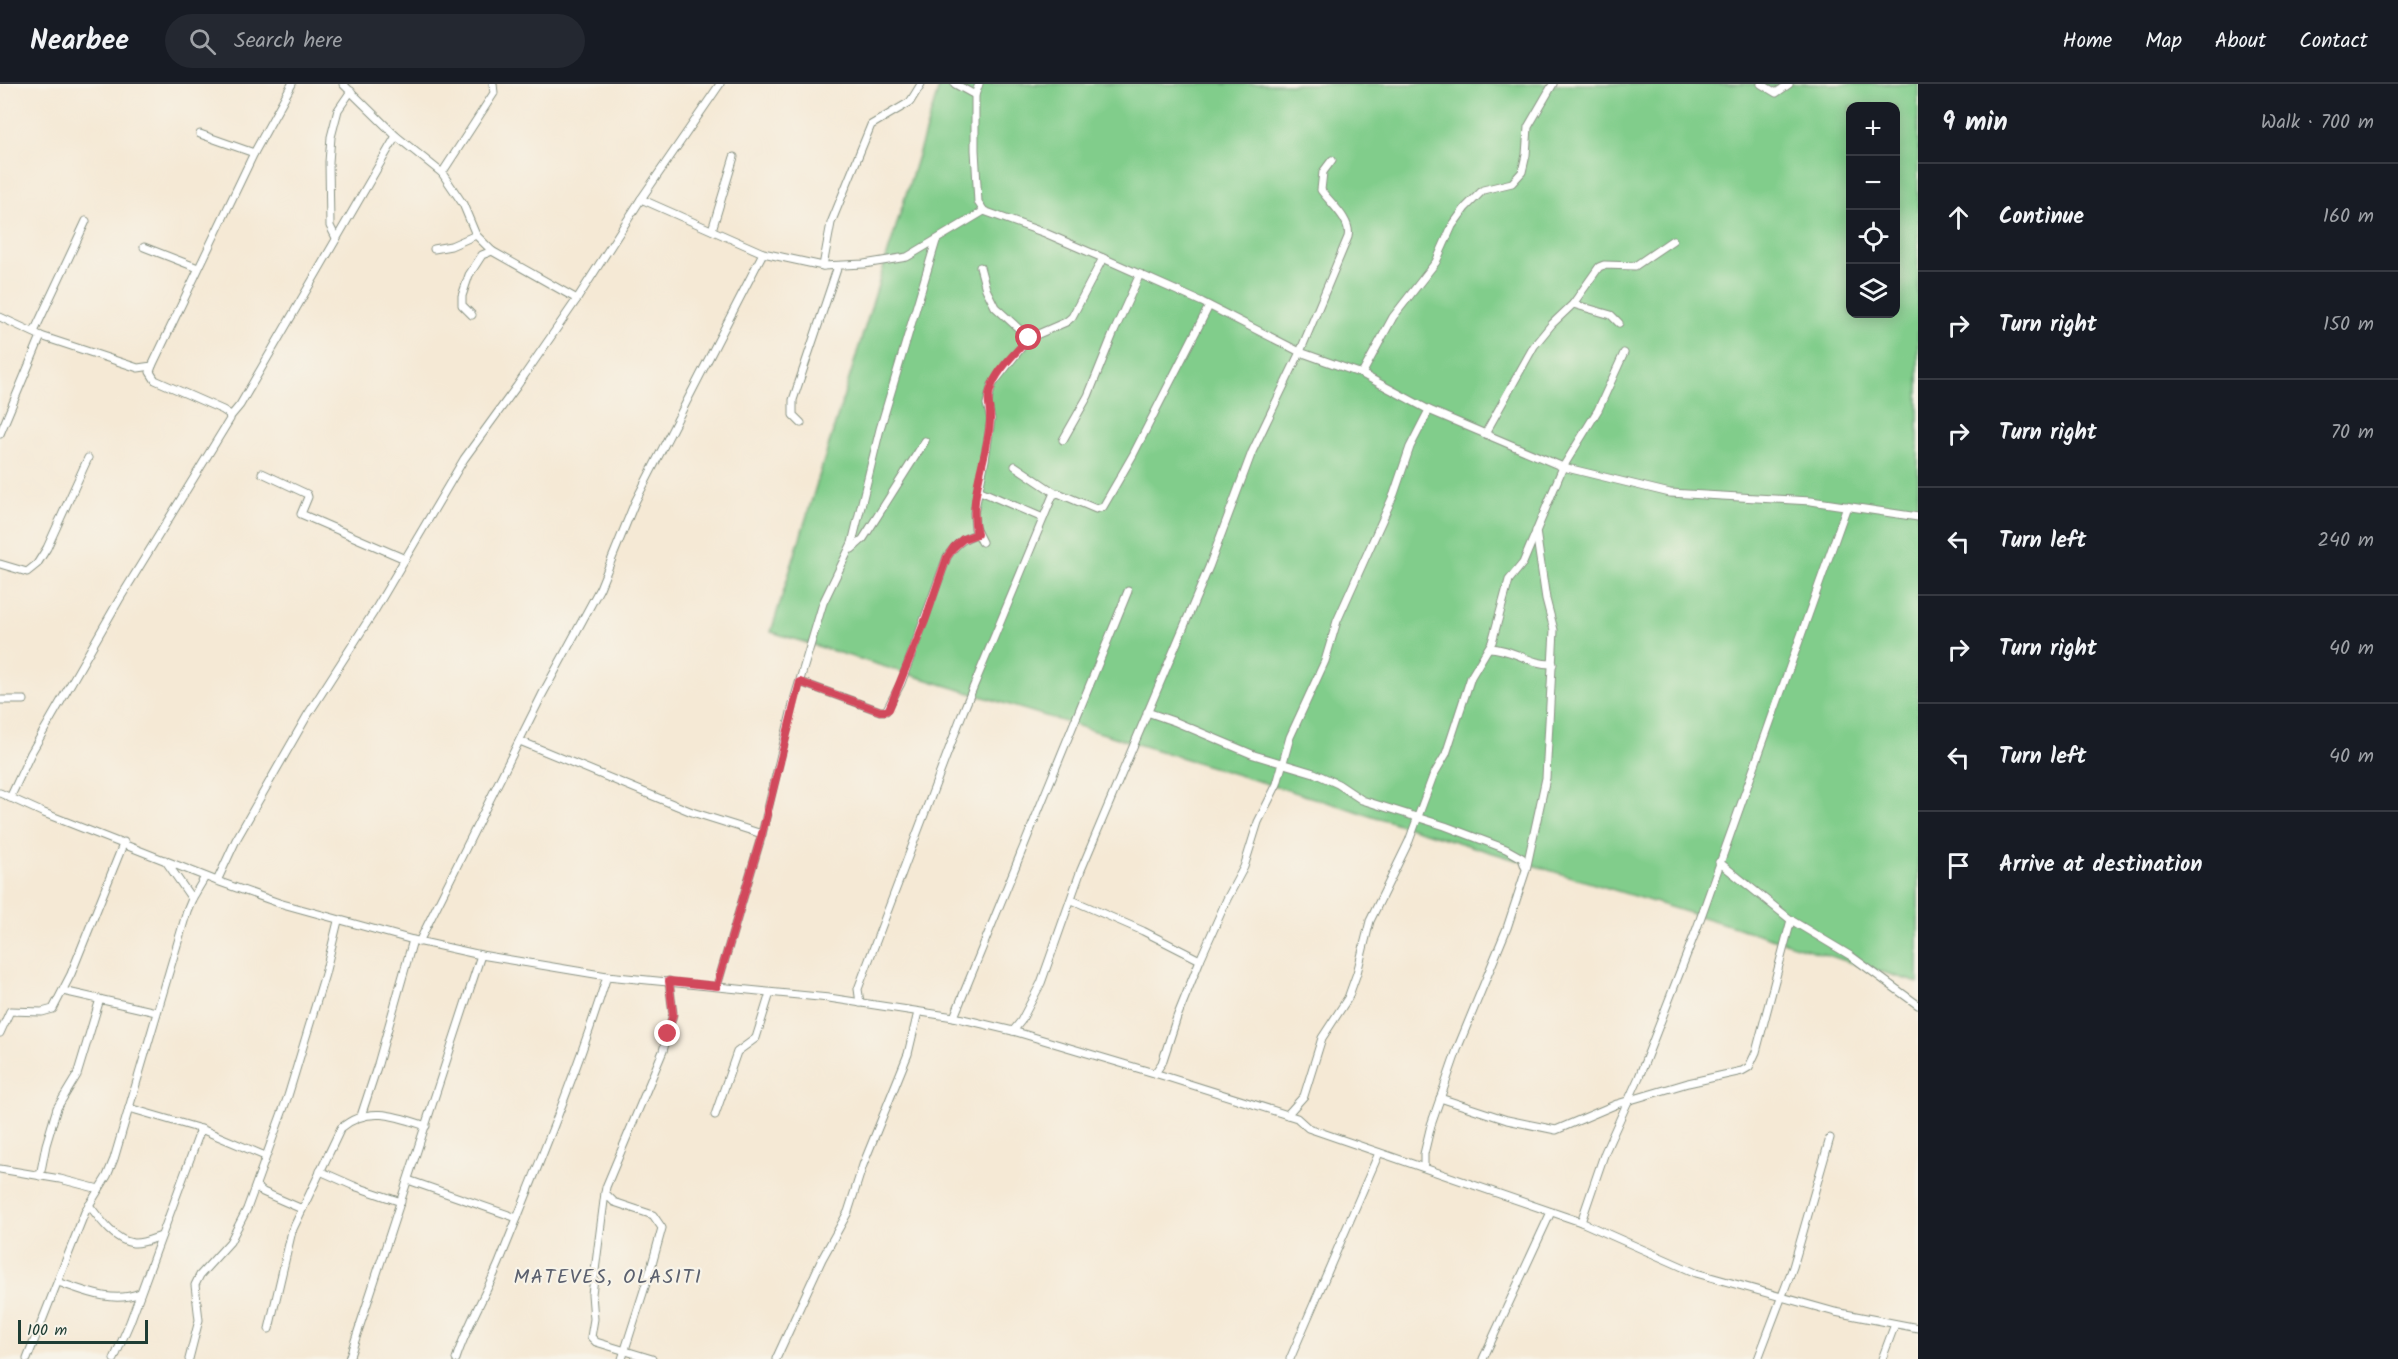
<!DOCTYPE html>
<html lang="en">
<head>
<meta charset="utf-8">
<style>
  body { margin:0; font-family:Kalam,sans-serif; background:#242831; color:#f1f3f6 }
  .controls { position:absolute; right:18px; top:18px; display:grid; overflow:hidden; border-radius:12px; box-shadow:0 3px 15px #0003 }
  .controls button { width:54px; height:54px; display:grid; place-items:center; padding:0; border:0; border-bottom:2px solid #363941; background:#171b24; color:#f1f3f6; font:30px sans-serif }
  .scale { position:absolute; left:18px; bottom:15px; width:130px; box-sizing:border-box; padding-left:6px; border:3px solid #1f3d34; border-top:0; font-size:16px; line-height:21px; white-space:nowrap; color:#1f3d34; -webkit-text-stroke:4px #f7f3e8; paint-order:stroke }
  .stop { position:absolute; width:18px; height:18px; margin:-14px; border:4px solid #d1495b; border-radius:50%; background:#fff }
  .stop.end { background:#d1495b; border-color:#fff; box-shadow:0 2px 6px #0008 }
  .list { margin:0; padding:0; list-style:none }
  h2 { display:flex; justify-content:space-between; align-items:center; height:78px; margin:0; padding:0 24px; font-size:26px }
  h2 small { font-size:20px; font-weight:400; color:#9ea1a6 }
  .list li { display:grid; grid-template-columns:39px 1fr auto; gap:18px; align-items:center; box-sizing:border-box; height:108px; padding:0 24px; border-top:2px solid #363941 }
  .list b { display:block; font-size:22px; white-space:nowrap }
  .list em { font-size:20px; font-style:normal; color:#9ea1a6 }
  .icon { flex:none; width:33px; height:33px; fill:none; stroke:currentColor; stroke-width:2; stroke-linecap:round; stroke-linejoin:round }
  .map { position:relative; flex:none; width:1918px; height:1275px; overflow:hidden }
  header { display:flex; align-items:center; gap:36px; box-sizing:border-box; height:84px; padding:0 30px; background:#171b24; border-bottom:2px solid #363941 }
  header strong { font-size:28px }
  nav { display:flex; gap:33px; margin-inline-start:auto; font-size:21px }
  .search { width:420px; height:54px; background:#242831; display:flex; align-items:center; gap:15px; box-sizing:border-box; padding:0 21px; border-radius:33px; color:#9ea1a6; font-size:22px }
  main { display:flex }
  aside { flex:1; background:#171b24 }
  .map>svg:first-child { display:block }
</style>
</head>
<body>
<header>
<strong>Nearbee</strong>
<div class="search"><svg class="icon" aria-label="search" viewBox="0 0 24 24"><circle cx="10" cy="10" r="6"/><path d="M15 15l6 6"/></svg>Search here</div>
<nav><a>Home</a><a>Map</a><a>About</a><a>Contact</a></nav>
</header>
<main>
<div class="map">
<svg width="1918" height="1275" viewBox="0 0 1918 1275">
  <rect width="100%" height="100%" fill="#f7f3e8"/>
  <filter id="ink" filterUnits="userSpaceOnUse"><feTurbulence type="fractalNoise" baseFrequency=".0167" numOctaves="2"/><feDisplacementMap in="SourceGraphic" scale="12" xChannelSelector="R" yChannelSelector="G"/><feConvolveMatrix kernelMatrix="1 2 1 2 8 2 1 2 1" color-interpolation-filters="sRGB"/></filter>
  <filter id="wash" filterUnits="userSpaceOnUse"><feTurbulence type="fractalNoise" baseFrequency=".008" numOctaves="4" result="noise"/><feDisplacementMap in="SourceGraphic" scale="24" xChannelSelector="R" yChannelSelector="G"/><feGaussianBlur stdDeviation="1.35" result="paint"/><feColorMatrix in="noise" values="0 0 0 0 0 0 0 0 0 0 0 0 0 0 0 0 0 1.4 0 .05"/><feComposite in="paint" operator="in"/></filter>
  <g filter="url(#wash)">
    <rect width="100%" height="100%" fill="#f5e9d5"/>
    <!-- green -->
    <path fill="#81cd8b" stroke="#508560" stroke-width="1.5" fill-rule="evenodd" d="M940,0H1918V899L771,548ZM1850,22H1896V230H1850Z"/>
  </g>
  <g filter="url(#ink)">
    <g fill="none" stroke-linecap="round" stroke-linejoin="round">
      <defs>
        <g id="street">
          <polyline points="343,0 396,52 442,89 463,120 476,151 492,167 577,215"/>
          <polyline points="955,0 975,11"/>
          <polyline points="979,0 975,11 975,66 978,118 984,127 1045,149 1103,174 1202,218 1300,268 1362,290 1429,326 1563,383 1670,409 1811,417 1918,433"/>
          <polyline points="1761,0 1776,9 1789,0"/>
          <polyline points="200,50 254,69"/>
          <polyline points="442,89 494,9 493,0"/>
          <polyline points="641,115 763,169 823,182 864,180 907,173 984,127"/>
          <polyline points="712,146 734,73"/>
          <polyline points="336,154 330,142 329,78 331,53 338,26 351,7"/>
          <polyline points="144,163 198,184"/>
          <polyline points="434,165 451,162 476,151"/>
          <polyline points="823,182 831,139 871,41 910,18 921,0"/>
          <polyline points="980,183 986,205 995,223 1029,254"/>
          <polyline points="1573,220 1611,231 1619,239"/>
          <polyline points="472,231 462,221 462,212 469,191 482,171 492,167"/>
          <polyline points="0,233 41,252 138,284 152,282 254,69 292,0"/>
          <polyline points="34,248 86,137"/>
          <polyline points="1362,290 1393,233 1436,178 1452,142 1465,124 1483,106 1512,99 1522,88 1526,71 1528,43 1553,0"/>
          <polyline points="230,333 240,321 396,52"/>
          <polyline points="801,339 793,331 793,316 838,182"/>
          <polyline points="0,350 41,252"/>
          <polyline points="1485,350 1534,262 1552,240 1573,220 1599,183 1604,181 1635,182 1673,156"/>
          <polyline points="1063,356 1088,312 1113,250 1140,190"/>
          <polyline points="1015,382 1055,409"/>
          <polyline points="262,389 307,410 308,413 301,430 405,475"/>
          <polyline points="978,406 1043,434"/>
          <polyline points="982,458 975,444 974,429 985,376 991,335 987,320 992,301 1029,254 1066,238 1072,233 1103,174"/>
          <polyline points="852,465 863,455 925,357"/>
          <polyline points="0,480 27,488 37,480 47,464 88,374"/>
          <path d="M1489,564C1512,564 1530,581 1553,580"/>
          <path d="M800,598L880,627H886L901,599L947,473C955,461 963,454 977,450"/>
          <polyline points="0,616 24,616"/>
          <polyline points="1147,628 1176,638 1254,671 1314,689 1338,700 1362,716 1445,742 1506,765 1522,774 1525,783"/>
          <polyline points="520,657 692,728 762,750"/>
          <polyline points="0,709 44,729 217,797 279,819 413,856 481,871 607,892 829,914 954,933 1013,947 1164,992 1297,1034 1308,1044 1581,1138 1696,1189 1835,1228 1918,1244"/>
          <polyline points="10,714 31,669 119,516 230,335 229,330 223,326 155,296 150,288 152,282"/>
          <polyline points="165,776 192,815"/>
          <polyline points="1719,778 1791,836 1851,872 1918,921"/>
          <polyline points="217,797 236,756 307,632 375,526 464,375 517,302 577,215 641,115 720,0"/>
          <polyline points="1072,816 1143,847 1200,876"/>
          <polyline points="419,858 542,611 600,504 635,418 763,169"/>
          <polyline points="717,902 762,750 794,616 823,519 852,459 880,345 936,157"/>
          <polyline points="63,907 156,928"/>
          <polyline points="860,919 858,905 963,628 1053,411 1058,409 1096,425 1103,423 1133,371 1209,222"/>
          <polyline points="954,933 1128,507"/>
          <path d="M1013,947L1021,937L1041,899L1081,786L1209,483L1252,368L1300,268L1348,153C1352,136 1330,119 1321,106L1323,88L1332,76"/>
          <polyline points="0,949 10,927 42,928 53,925 71,890 124,758"/>
          <polyline points="1155,989 1162,979 1177,933 1200,876 1227,815 1244,783 1258,738 1277,700 1290,653 1325,577 1337,537 1394,410 1410,363 1429,326"/>
          <polyline points="1440,1014 1507,1036 1556,1046 1617,1020 1688,999 1742,987 1749,983 1756,968 1791,836"/>
          <polyline points="129,1024 201,1045 265,1072"/>
          <polyline points="715,1031 737,968 756,954 770,909"/>
          <polyline points="1287,1031 1304,1012 1322,954 1348,914 1357,889 1370,837 1409,757 1433,692 1446,670 1471,593 1492,558 1509,496 1523,479 1563,383 1598,326 1624,269"/>
          <polyline points="361,1032 378,980 413,856"/>
          <polyline points="1424,1083 1424,1070 1431,1041 1458,963 1507,844 1526,786 1546,694 1554,546 1546,515 1536,447"/>
          <polyline points="0,1085 60,1095 99,1105"/>
          <polyline points="320,1087 354,1102 401,1118"/>
          <polyline points="40,1092 46,1061 57,1024 77,991 100,915"/>
          <polyline points="408,1096 517,1134"/>
          <polyline points="256,1102 263,1108 302,1125"/>
          <polyline points="605,1109 592,1210 594,1235 591,1253 596,1258 652,1275"/>
          <path d="M89,1121C99,1134 115,1157 133,1159C142,1160 152,1155 161,1152"/>
          <polyline points="1581,1138 1605,1068 1639,993 1697,844 1847,422"/>
          <path d="M58,1198C85,1207 112,1220 140,1209"/>
          <path d="M269,1245L292,1147L341,1044C368,1021 396,1032 426,1042"/>
          <polyline points="27,1275 85,1128 107,1092 114,1075 187,827 192,815 205,793"/>
          <polyline points="114,1275 130,1238 201,1045"/>
          <polyline points="189,1275 199,1236 195,1201 200,1191 230,1158 247,1125 288,1012 325,890 338,837"/>
          <polyline points="349,1275 481,871"/>
          <path d="M456,1275C467,1241 485,1212 499,1179C537,1084 577,989 607,892"/>
          <polyline points="622,1275 651,1184 662,1144 653,1131 614,1118 605,1109 606,1103 663,967 673,930 669,897"/>
          <polyline points="776,1275 822,1175 848,1128 863,1081 908,970 918,928"/>
          <polyline points="1290,1275 1379,1069"/>
          <polyline points="1483,1275 1551,1128"/>
          <polyline points="1758,1275 1793,1183 1830,1054"/>
          <polyline points="1882,1275 1895,1240"/>
        </g>
      </defs>
      <!-- street casing -->
      <use href="#street" stroke="#8a9384" stroke-width="9"/>
      <!-- street -->
      <use href="#street" stroke="#fff" stroke-width="7"/>
    </g>
  </g>
  <g fill="none" stroke-linecap="round" stroke-linejoin="round" filter="url(#ink)">
    <!-- route -->
    <path stroke="#d1495b" stroke-width="8" d="M668,950L673,930L669,897L717,902L762,750L800,598L880,627H886L889,625L925,537L947,473L954,463L963,455L977,450C967,415 988,373 990,337C991,321 985,319 992,301C999,284 1016,268 1029,254"/>
  </g>
  <g text-anchor="middle" stroke-width="4.5" stroke-linejoin="round" paint-order="stroke">
    <!-- neighbourhood labels -->
    <g font-size="20" letter-spacing="1.5" fill="#5b606e" stroke="#f7f3e8">
      <text x="608" y="1199">MATEVES, OLASITI</text>
    </g>
  </g>
</svg>
<div class="controls">
<button>+</button>
<button>−</button>
<button><svg class="icon" aria-label="locate" viewBox="0 0 24 24"><circle cx="12" cy="12" r="6"/><path d="M12 2v4M12 18v4M2 12h4M18 12h4"/></svg></button>
<button><svg class="icon" aria-label="layers" viewBox="0 0 24 24"><path d="M12 4l9 5-9 5-9-5zM3 14l9 5 9-5"/></svg></button>
</div>
<div class="scale">100 m</div>
<div class="stop" style="left:1029px;top:254px"></div>
<div class="stop end" style="left:668px;top:950px"></div>
</div>
<aside>
<h2>9 min<small>Walk · 700 m</small></h2>
<ul class="list">
<li><svg class="icon" aria-label="ahead" viewBox="0 0 24 24"><path d="M12 20V5M6 11l6-6 6 6"/></svg><div><b>Continue</b></div><em>160 m</em></li>
<li><svg class="icon" aria-label="right" viewBox="0 0 24 24"><path d="M7 20v-9h11M14 6l5 5-5 5"/></svg><div><b>Turn right</b></div><em>150 m</em></li>
<li><svg class="icon" aria-label="right" viewBox="0 0 24 24"><path d="M7 20v-9h11M14 6l5 5-5 5"/></svg><div><b>Turn right</b></div><em>70 m</em></li>
<li><svg class="icon" aria-label="left" viewBox="0 0 24 24"><path d="M17 20v-9H6M10 6l-5 5 5 5"/></svg><div><b>Turn left</b></div><em>240 m</em></li>
<li><svg class="icon" aria-label="right" viewBox="0 0 24 24"><path d="M7 20v-9h11M14 6l5 5-5 5"/></svg><div><b>Turn right</b></div><em>40 m</em></li>
<li><svg class="icon" aria-label="left" viewBox="0 0 24 24"><path d="M17 20v-9H6M10 6l-5 5 5 5"/></svg><div><b>Turn left</b></div><em>40 m</em></li>
<li><svg class="icon" aria-label="arrive" viewBox="0 0 24 24"><path d="M6 21V4h12l-3 4 3 4H6"/></svg><div><b>Arrive at destination</b></div></li>
</ul>
</aside>
</main>
</body>
</html>
